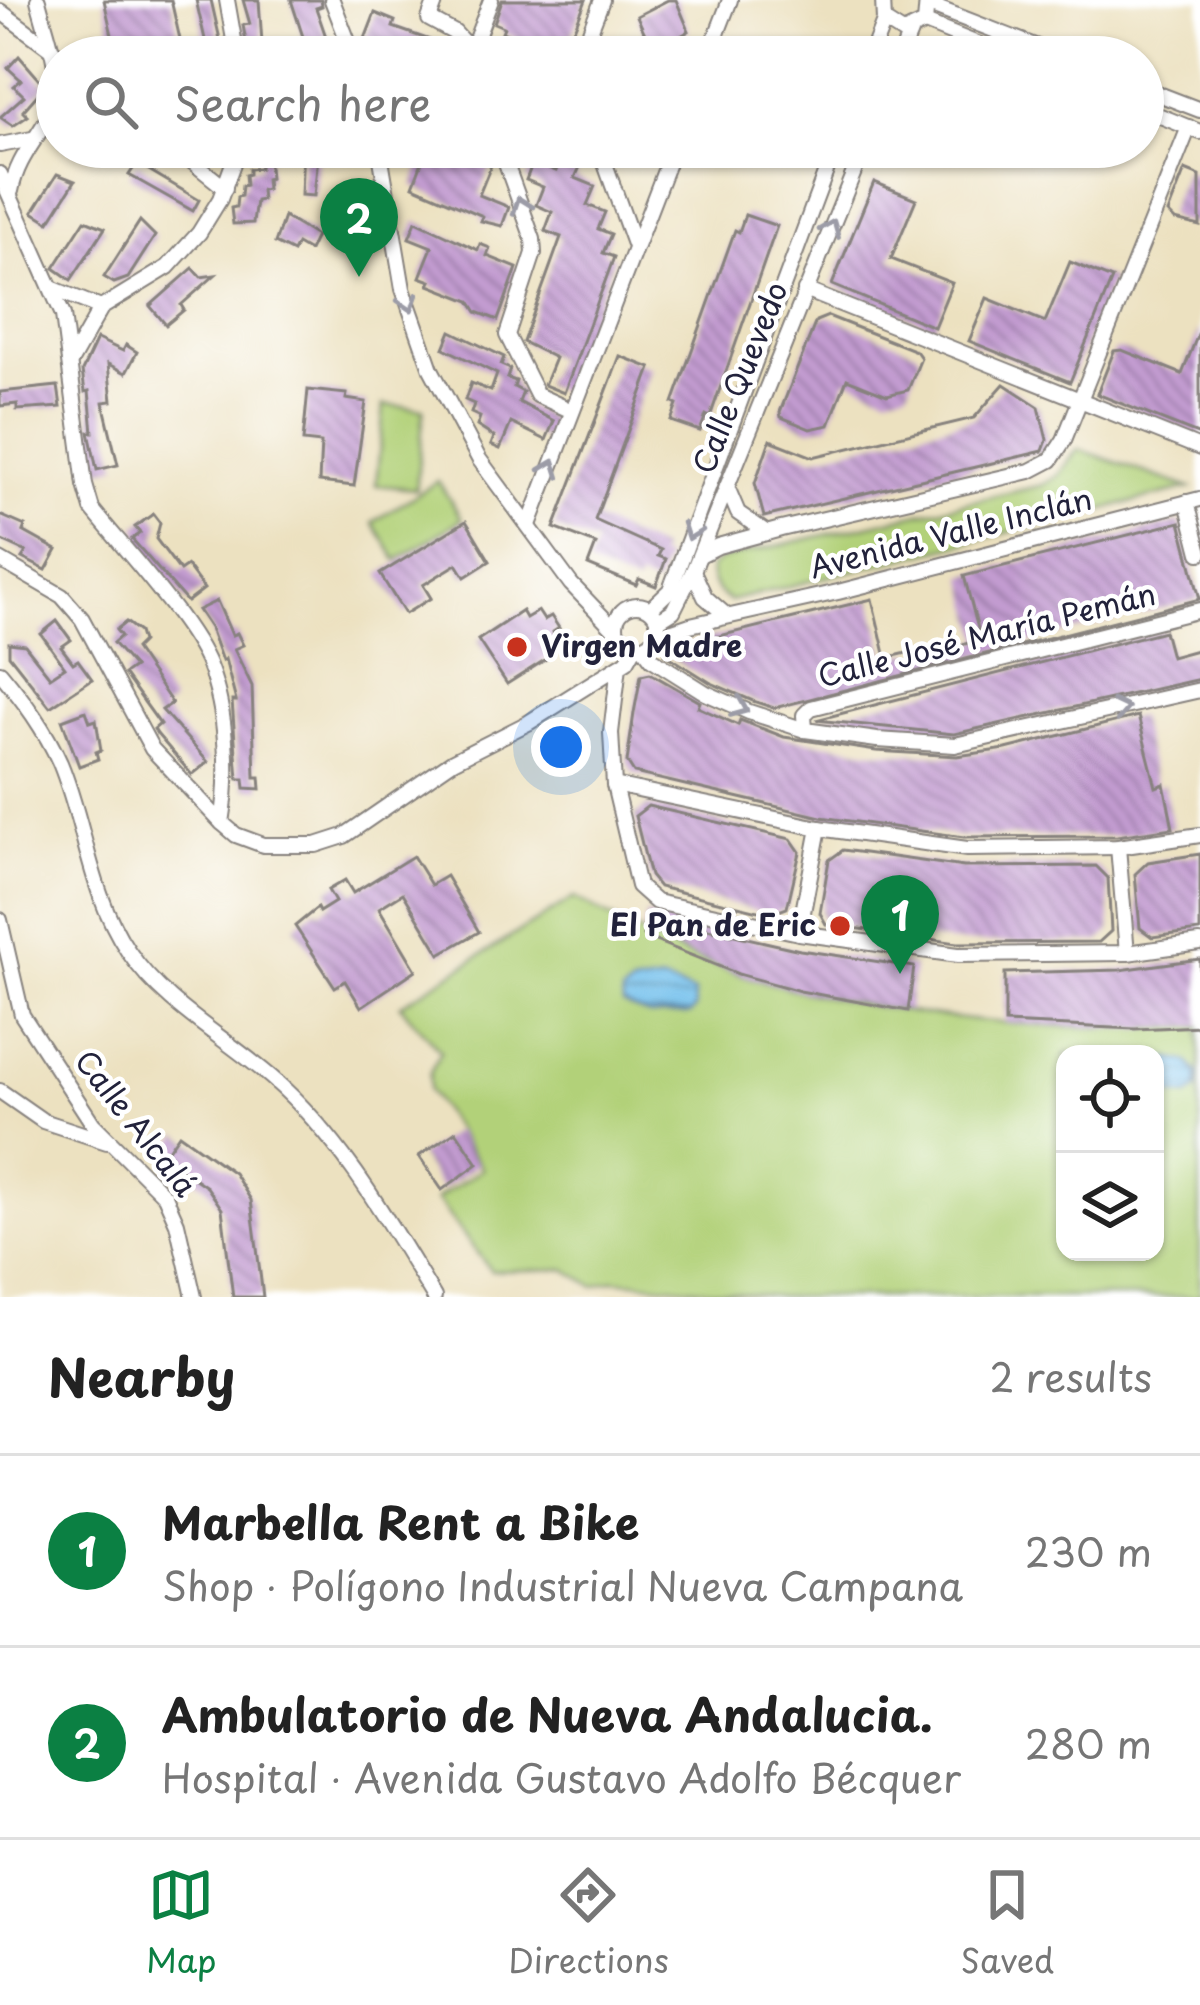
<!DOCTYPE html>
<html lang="en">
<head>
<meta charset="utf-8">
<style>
  body { margin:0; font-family:"Playpen Sans",sans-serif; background:#f2f2f2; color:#222 }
  .controls { position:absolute; right:36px; bottom:36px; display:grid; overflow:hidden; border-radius:24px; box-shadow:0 3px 9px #0004 }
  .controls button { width:108px; height:108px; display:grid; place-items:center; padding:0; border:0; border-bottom:3px solid #e0e0e0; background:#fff; color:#222; font:60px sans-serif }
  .you { position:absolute; left:561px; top:747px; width:42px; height:42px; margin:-30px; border:9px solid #fff; border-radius:50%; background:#1a73e8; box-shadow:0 0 0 18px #1a73e833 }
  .badge { display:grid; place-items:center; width:78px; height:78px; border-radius:50%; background:#0b8043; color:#fff; font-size:39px; font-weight:700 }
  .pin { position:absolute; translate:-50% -99px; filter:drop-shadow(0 3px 6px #0008) }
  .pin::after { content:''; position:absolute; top:63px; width:42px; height:36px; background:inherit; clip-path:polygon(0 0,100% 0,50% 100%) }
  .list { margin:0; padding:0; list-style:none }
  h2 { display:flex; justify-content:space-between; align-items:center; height:156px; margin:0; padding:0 48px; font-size:51px }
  h2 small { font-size:39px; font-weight:400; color:#767676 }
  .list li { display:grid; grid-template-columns:78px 1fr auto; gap:36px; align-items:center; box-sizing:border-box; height:192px; padding:0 48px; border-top:3px solid #e0e0e0 }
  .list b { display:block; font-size:45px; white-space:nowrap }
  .list p { margin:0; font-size:39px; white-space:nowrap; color:#767676 }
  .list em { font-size:39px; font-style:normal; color:#767676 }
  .icon { flex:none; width:66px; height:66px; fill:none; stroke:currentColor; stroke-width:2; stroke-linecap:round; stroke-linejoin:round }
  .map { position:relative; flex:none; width:1200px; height:1297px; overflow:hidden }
  .search { position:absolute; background:#fff; box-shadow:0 3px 9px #0004; left:36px; right:36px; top:36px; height:132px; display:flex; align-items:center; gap:30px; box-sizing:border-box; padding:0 42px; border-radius:66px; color:#767676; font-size:45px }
  .sheet { height:540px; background:#fff }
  nav { display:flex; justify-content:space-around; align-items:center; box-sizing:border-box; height:168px; border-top:3px solid #e0e0e0; background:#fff; font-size:33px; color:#767676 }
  nav a { display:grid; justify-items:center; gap:6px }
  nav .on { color:#0b8043 }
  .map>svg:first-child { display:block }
</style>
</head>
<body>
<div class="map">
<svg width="1200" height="1297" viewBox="0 0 1200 1297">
  <defs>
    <pattern id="water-rules" width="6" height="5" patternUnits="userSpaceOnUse" patternTransform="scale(3)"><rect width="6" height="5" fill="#71bfec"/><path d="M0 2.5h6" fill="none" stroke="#5c9bc0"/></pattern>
    <pattern id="building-back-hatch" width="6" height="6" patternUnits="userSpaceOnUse" patternTransform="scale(3)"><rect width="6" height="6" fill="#c29bd0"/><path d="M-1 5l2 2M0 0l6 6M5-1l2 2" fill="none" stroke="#9d7eaa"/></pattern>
  </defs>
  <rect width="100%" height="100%" fill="#fff"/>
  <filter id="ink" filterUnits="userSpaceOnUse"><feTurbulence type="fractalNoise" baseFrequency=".00833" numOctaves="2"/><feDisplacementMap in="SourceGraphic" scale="24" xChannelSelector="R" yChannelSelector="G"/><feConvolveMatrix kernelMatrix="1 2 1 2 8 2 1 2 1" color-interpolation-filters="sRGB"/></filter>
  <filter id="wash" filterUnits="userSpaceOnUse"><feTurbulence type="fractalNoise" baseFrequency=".004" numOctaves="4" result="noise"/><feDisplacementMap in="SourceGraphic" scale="48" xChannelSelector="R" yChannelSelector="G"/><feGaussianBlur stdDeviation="2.7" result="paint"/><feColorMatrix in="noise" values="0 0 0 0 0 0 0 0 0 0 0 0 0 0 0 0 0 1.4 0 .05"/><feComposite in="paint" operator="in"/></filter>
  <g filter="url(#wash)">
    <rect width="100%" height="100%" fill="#ece1c0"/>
    <!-- green -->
    <g fill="#b2d179" stroke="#6a7a5a" stroke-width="3" fill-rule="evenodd">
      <polygon points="384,405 424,409 416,489 376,485"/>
      <path d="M1078,449L1190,488L729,601C717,592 710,584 710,568L719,560L733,556L1043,485L1059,475Z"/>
      <polygon points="438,481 462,519 397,560 373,522"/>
      <path d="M574,898C628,928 683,957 742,975C888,1019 1048,1033 1200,1026V1297H781L615,1280L594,1286L565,1269L491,1271L436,1199L482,1169L429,1090L430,1072L441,1052L400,1005ZM1065,1054H1155V1252H1065Z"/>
    </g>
    <!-- water -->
    <g fill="url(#water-rules)" stroke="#4a7094" stroke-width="3">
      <polygon points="662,981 694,993 695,1008 690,1014 650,1016 623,1005 622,994 632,986"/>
      <polygon points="1155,1056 1189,1062 1198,1074 1197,1090 1188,1096 1155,1092"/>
    </g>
    <g id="blocks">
      <!-- building -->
      <g fill="url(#building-back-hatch)">
        <polygon points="104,0 171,0 184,57 167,57 165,48 140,54 141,57 117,57"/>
        <polygon points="196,0 211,0 224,57 209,57"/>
        <polygon points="243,0 259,0 263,57 251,57 246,42 243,25 250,24"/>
        <polygon points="291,0 321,0 322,6 316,8 333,57 314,57 308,42 305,43"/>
        <polygon points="502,0 586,0 565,51 534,42 532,45 502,32 504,27 494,23"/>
        <polygon points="668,0 676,0 689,31 661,48 663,54 657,57 627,57 650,45 637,16"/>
        <polygon points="375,13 395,21 393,27 444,45 443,48 464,57 386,57 390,49 365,39"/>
        <polygon points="19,56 45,86 23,111 28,116 13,126 0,117 24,96 14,86 21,80 8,68"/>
        <polygon points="250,147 275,147 274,156 268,156 270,178 266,179 267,189 261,190 262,200 256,201 253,223 233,224 231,208 236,207 237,197 241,196 242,186 246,185 245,175 249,174 249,169 260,168 261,155 248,154"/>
        <polygon points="303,147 339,147 340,153 318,156 314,196 301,195"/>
        <polygon points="409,147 461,147 492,163 479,195 509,207 502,226 481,221 483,216 413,186 425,154"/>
        <polygon points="563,152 583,160 575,178 595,186 587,205 605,212 598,229 611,234 603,253 614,257 564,393 544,385 555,358 523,342 561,237 545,231 552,212 536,205 543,187 526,180 533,162 556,171"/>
        <polygon points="137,163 199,200 193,211 129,175"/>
        <polygon points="1185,170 1200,176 1200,226 1175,220 1168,213"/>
        <polygon points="57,174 75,181 49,222 33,212"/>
        <polygon points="874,182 916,199 891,259 952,283 934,327 832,285"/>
        <polygon points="745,215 777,226 710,417 706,415 700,431 671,421 677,405 673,403 735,230 739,232"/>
        <polygon points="284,217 316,236 309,251 297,244 293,252 275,243"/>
        <polygon points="85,220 105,228 71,280 54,268"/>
        <polygon points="140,221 155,236 128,278 114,283 104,277"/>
        <polygon points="416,221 478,250 480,244 490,248 487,256 517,268 498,320 477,312 470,301 429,285 431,281 420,277 432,247 409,238"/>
        <polygon points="1070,262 1112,279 1070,382 969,341 987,298 1045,322"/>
        <polygon points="193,268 201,277 215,275 181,305 184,310 166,325 150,306"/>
        <polygon points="828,316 916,351 921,358 908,390 887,395 847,379 829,425 810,429 781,417 780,412 816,321"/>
        <polygon points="1200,329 1200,435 1097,394 1114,351 1122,350 1182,374"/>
        <polygon points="451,331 504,357 501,365 510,369 507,378 516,381 514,387 523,392 519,402 554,421 546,440 511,423 500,449 491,445 494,437 477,426 480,417 471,413 474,404 465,400 471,383 491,391 497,374 444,348"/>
        <polygon points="97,339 123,351 126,345 137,352 126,373 108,364 112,401 103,402 118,465 97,470 89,432 93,432 89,391 85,392 82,371"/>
        <polygon points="620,356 651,368 595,520 661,550 658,556 666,559 656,586 639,579 636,585 588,565 596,544 554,528"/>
        <polygon points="1004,384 1039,407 1047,440 1043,451 764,517 755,483 770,440 813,457 974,418"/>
        <polygon points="58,386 61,407 17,410 17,404 0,406 0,392"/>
        <polygon points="308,390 347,394 346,399 366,402 354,486 319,482 321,443 303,441"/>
        <polygon points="153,514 160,523 156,539 180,571 187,566 204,589 187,602 132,539 140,533 135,527"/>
        <polygon points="0,515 25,526 23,531 57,550 46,570 22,558 26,552 0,540"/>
        <polygon points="466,521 490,561 465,577 457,564 423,585 431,598 405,614 380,574"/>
        <polygon points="1180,522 1200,599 802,701 774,708 753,701 711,683 665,654 666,649 872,599 886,658 911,652 913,657 981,640 964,576"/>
        <polygon points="217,601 232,635 237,633 243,645 234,649 252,686 255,777 260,777 261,789 245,788 244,779 238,779 232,701 236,701 225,659 222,661 210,628 198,610"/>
        <polygon points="522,611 526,618 538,611 544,620 551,616 559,628 553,632 556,645 547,650 551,656 507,684 478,640"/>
        <polygon points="57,621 71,640 61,647 73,663 78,660 92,679 50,707 9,655 9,643 25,645 50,677 65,667 41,634"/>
        <polygon points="126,622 139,632 142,642 135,649 172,703 162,710 208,762 192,775 157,734 154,729 160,724 124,674 134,667 113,643 121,636 116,630"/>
        <polygon points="1164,631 1171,657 1200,649 1200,679 954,734 816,720"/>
        <polygon points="650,673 700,702 698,707 738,725 740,720 784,737 876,751 957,756 1006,749 1138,716 1156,787 1164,784 1173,828 1117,836 964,837 821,817 634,773 627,762 634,713 641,675"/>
        <polygon points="86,711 90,722 96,720 101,750 96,752 98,759 79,766 62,720"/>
        <polygon points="648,806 791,839 800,852 787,908 771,914 659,887 650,876 635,816"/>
        <polygon points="843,850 964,867 1096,866 1108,878 1111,931 1099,942 957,943 826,924 820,913 829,860"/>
        <polygon points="1200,854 1200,931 1152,937 1140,928 1135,874 1148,862"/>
        <polygon points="413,856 431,885 446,876 479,932 440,954 403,893 379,908 416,970 361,1007 345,981 335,987 295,926 317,908 319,912 335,902 328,890 345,880 353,893"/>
        <polygon points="646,915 800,950 914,967 908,1011 800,991 738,974 643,936"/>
        <polygon points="1200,959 1200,1026 1135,1029 1005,1023 1005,973 1120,970"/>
        <polygon points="456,1131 478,1164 442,1190 419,1156"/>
        <polygon points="179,1134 234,1173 251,1200 263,1297 233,1297 222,1209 207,1187 163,1157"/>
      </g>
    </g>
  </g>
  <g filter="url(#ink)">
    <use href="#blocks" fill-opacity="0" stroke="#87827e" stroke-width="3"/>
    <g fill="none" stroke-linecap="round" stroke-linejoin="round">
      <defs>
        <g id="minor">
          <polyline points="227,0 237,57"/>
          <polyline points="332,0 354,57"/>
          <polyline points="436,0 429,19 455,33 465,44"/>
          <polyline points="883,0 884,21 903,33 925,23 927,0"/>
          <polyline points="929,5 1063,57"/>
          <polyline points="0,11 62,57"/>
          <polyline points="925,23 1010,57"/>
          <polyline points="465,44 475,42 491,0"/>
          <polyline points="580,57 602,0"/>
          <polyline points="708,57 730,0"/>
          <polyline points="870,57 884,21"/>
          <polyline points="900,57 910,33"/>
          <polyline points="1143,88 1200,110"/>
          <polyline points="1143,109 1200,132"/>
          <polyline points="0,145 32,139"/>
          <polyline points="174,147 225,188"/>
          <polyline points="379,147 403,289 431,369 479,459 571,584 618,633"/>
          <polyline points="500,147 533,239 534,253 507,335 537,395 572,411"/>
          <polyline points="599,147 635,247"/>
          <path d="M0,174L63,315L85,485L92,509C124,549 192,622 209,666C227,712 230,775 222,823"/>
          <path d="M11,191C17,159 35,142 50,114C67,80 46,34 38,0"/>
          <polyline points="54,289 101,308"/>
          <polyline points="805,290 1200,448"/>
          <polyline points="71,361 101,308 168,267 199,233 220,199 239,147"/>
          <polyline points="727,487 738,513 767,533"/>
          <polyline points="1187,502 1200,553"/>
          <polyline points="529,525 674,147"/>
          <polyline points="700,555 718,546 781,529 1030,471 1051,460 1064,440 1189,127"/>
          <polyline points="0,560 62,596 82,619 152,749 222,823 236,835 263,845 316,845 344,836 453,761 528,723 627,661 635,647"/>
          <polyline points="693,571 705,597 727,616"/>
          <circle cx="637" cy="626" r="21"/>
          <polyline points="650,609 670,590 835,147"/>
          <polyline points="657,621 673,611 693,571 864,147"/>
          <polyline points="655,637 690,625 838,592 1200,499"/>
          <polyline points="642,646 652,659 706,693 749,712 805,730 877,740 955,745 1200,690"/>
          <polyline points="619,666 611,733 614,785 638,886 656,902 799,933 958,955 1127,953 1200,943"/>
          <path d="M0,672C24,701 45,729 60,763C86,826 89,893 128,951C163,1004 225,1037 272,1078C341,1138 387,1219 434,1297"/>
          <polyline points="805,730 804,715 811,708 1200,610"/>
          <polyline points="614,785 819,828 967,849 1118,847 1200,835"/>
          <polyline points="1118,847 1127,953"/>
          <polyline points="0,920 22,1015 93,1124 165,1196 177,1223 194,1297"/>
          <polyline points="799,933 819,828"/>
          <polyline points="0,1091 43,1121 107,1142"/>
        </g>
      </defs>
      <!-- minor casing -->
      <use href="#minor" stroke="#87827e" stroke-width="18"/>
      <!-- minor -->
      <use href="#minor" stroke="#fff" stroke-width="14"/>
    </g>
    <!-- one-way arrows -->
    <defs><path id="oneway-chevron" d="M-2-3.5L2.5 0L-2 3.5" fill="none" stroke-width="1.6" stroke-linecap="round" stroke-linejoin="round" transform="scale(3)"/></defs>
    <g stroke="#9c9ca7">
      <use href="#oneway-chevron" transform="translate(521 205) rotate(-110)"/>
      <use href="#oneway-chevron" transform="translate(831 228) rotate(-68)"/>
      <use href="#oneway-chevron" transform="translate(409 303) rotate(72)"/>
      <use href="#oneway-chevron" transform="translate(551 468) rotate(-69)"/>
      <use href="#oneway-chevron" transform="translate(691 532) rotate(110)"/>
      <use href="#oneway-chevron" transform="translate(740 708) rotate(23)"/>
      <use href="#oneway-chevron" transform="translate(1121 709) rotate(-12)"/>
    </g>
  </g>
  <!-- markers -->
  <g fill="#c8321e" stroke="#fff" stroke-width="4.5">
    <circle cx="517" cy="647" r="12"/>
    <circle cx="840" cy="926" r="12"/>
  </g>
  <g text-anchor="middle" stroke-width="9" stroke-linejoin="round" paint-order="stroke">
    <!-- street labels -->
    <g font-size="30" fill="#22223b" stroke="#fff">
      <text transform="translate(741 378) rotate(-68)" y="10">Calle Quevedo</text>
      <text transform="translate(951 534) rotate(-14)" y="10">Avenida Valle Inclán</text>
      <text transform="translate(987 636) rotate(-14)" y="10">Calle José María Pemán</text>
      <text transform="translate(135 1124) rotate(52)" y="10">Calle Alcalá</text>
    </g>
    <!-- poi labels -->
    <g font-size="30" font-weight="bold" fill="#22223b" stroke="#fff" text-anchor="start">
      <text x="541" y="657">Virgen Madre</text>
      <text x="816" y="936" text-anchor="end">El Pan de Eric</text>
    </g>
  </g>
</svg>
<div class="controls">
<button><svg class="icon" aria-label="locate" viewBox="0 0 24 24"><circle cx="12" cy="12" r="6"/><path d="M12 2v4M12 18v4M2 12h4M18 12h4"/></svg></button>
<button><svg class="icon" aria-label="layers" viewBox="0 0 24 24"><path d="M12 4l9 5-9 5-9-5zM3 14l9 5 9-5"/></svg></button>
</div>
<div class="you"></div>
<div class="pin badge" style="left:900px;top:974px">1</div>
<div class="pin badge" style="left:359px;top:277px">2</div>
<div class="search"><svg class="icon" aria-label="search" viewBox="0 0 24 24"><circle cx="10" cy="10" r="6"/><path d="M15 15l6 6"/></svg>Search here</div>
</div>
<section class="sheet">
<h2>Nearby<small>2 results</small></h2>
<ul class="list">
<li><span class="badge">1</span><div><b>Marbella Rent a Bike</b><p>Shop · Polígono Industrial Nueva Campana</p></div><em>230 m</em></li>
<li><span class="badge">2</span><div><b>Ambulatorio de Nueva Andalucia.</b><p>Hospital · Avenida Gustavo Adolfo Bécquer</p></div><em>280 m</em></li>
</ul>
</section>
<nav>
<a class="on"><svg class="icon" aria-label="map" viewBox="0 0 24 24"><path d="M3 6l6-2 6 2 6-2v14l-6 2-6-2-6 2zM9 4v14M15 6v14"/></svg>Map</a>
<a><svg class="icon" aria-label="directions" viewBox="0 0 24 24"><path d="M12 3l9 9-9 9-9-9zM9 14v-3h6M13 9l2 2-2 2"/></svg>Directions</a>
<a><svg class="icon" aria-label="saved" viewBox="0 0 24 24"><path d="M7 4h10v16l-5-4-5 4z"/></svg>Saved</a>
</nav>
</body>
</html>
